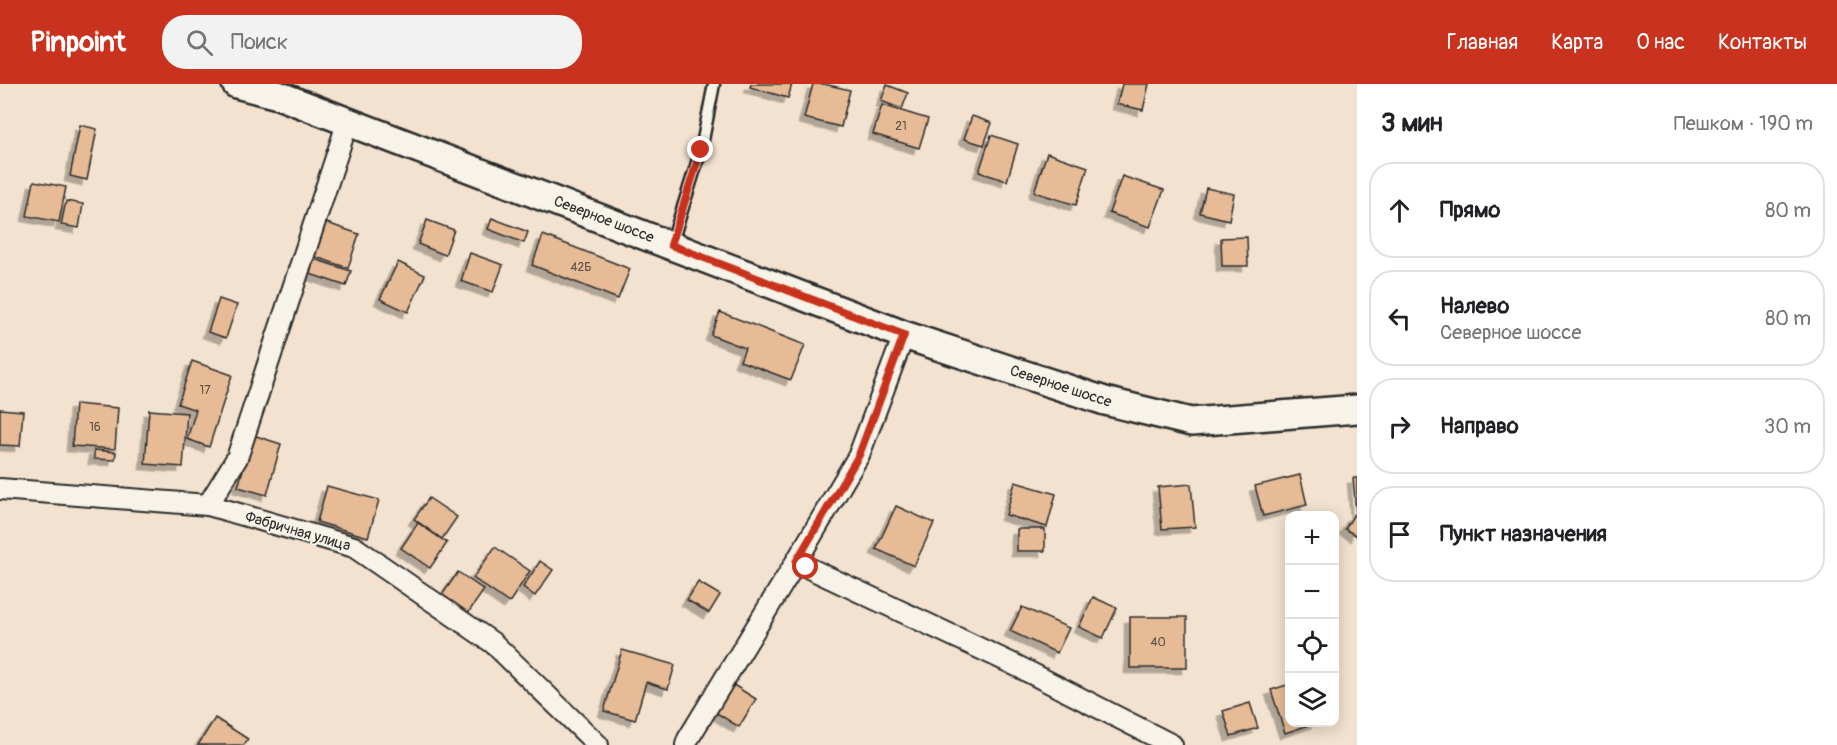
<!DOCTYPE html>
<html lang="ru">
<head>
<meta charset="utf-8">
<style>
  body { margin:0; font-family:Pangolin,sans-serif; background:#f2f2f2; color:#202124 }
  .controls { position:absolute; right:18px; bottom:18px; display:grid; overflow:hidden; border-radius:12px; box-shadow:0 3px 15px #0003 }
  .controls button { width:54px; height:54px; display:grid; place-items:center; padding:0; border:0; border-bottom:2px solid #e0e0e0; background:#fff; color:#202124; font:30px sans-serif }
  .stop { position:absolute; width:18px; height:18px; margin:-14px; border:4px solid #c8321e; border-radius:50%; background:#fff }
  .stop.end { background:#c8321e; border-color:#fff; box-shadow:0 2px 6px #0008 }
  .list { margin:0; padding:0; list-style:none }
  h2 { display:flex; justify-content:space-between; align-items:center; height:78px; margin:0; padding:0 24px; font-size:26px }
  h2 small { font-size:20px; font-weight:400; color:#757577 }
  .list li { display:grid; grid-template-columns:39px 1fr auto; gap:18px; align-items:center; box-sizing:border-box; height:96px; margin:0 12px 12px; padding:0 12px; border:2px solid #e0e0e0; border-radius:24px }
  .list b { display:block; font-size:22px; white-space:nowrap }
  .list p { margin:0; font-size:20px; white-space:nowrap; color:#757577 }
  .list em { font-size:20px; font-style:normal; color:#757577 }
  .icon { flex:none; width:33px; height:33px; fill:none; stroke:currentColor; stroke-width:2; stroke-linecap:round; stroke-linejoin:round }
  .map { position:relative; flex:none; width:1357px; height:661px; overflow:hidden }
  header { display:flex; align-items:center; gap:36px; box-sizing:border-box; height:84px; padding:0 30px; background:#c8321e; color:#fff }
  header strong { font-size:28px }
  nav { display:flex; gap:33px; margin-inline-start:auto; font-size:21px }
  .search { width:420px; height:54px; background:#f2f2f2; display:flex; align-items:center; gap:15px; box-sizing:border-box; padding:0 21px; border-radius:24px; color:#757577; font-size:22px }
  main { display:flex }
  aside { flex:1; background:#fff }
  .map>svg:first-child { display:block }
</style>
</head>
<body>
<header>
<strong>Pinpoint</strong>
<div class="search"><svg class="icon" aria-label="search" viewBox="0 0 24 24"><circle cx="10" cy="10" r="6"/><path d="M15 15l6 6"/></svg>Поиск</div>
<nav><a>Главная</a><a>Карта</a><a>О нас</a><a>Контакты</a></nav>
</header>
<main>
<div class="map">
<svg width="1357" height="661" viewBox="0 0 1357 661">
  <defs>
    <filter id="shadow"><feDropShadow dx="-5.5" dy="5.5" stdDeviation="0" flood-color="#0004"/></filter>
  </defs>
  <rect width="100%" height="100%" fill="#f2e2cf"/>
  <filter id="ink" filterUnits="userSpaceOnUse"><feTurbulence type="fractalNoise" baseFrequency=".0167" numOctaves="2"/><feDisplacementMap in="SourceGraphic" scale="12" xChannelSelector="R" yChannelSelector="G"/><feConvolveMatrix kernelMatrix="1 2 1 2 8 2 1 2 1" color-interpolation-filters="sRGB"/></filter>
  <g filter="url(#ink)">
    <!-- building -->
    <g fill="#e6bb96" stroke="#2b2b2b" stroke-width="1.5" filter="url(#shadow)">
      <polygon points="751,0 792,0 788,14 750,3"/>
      <polygon points="813,0 824,0 850,6 841,43 804,34"/>
      <polygon points="1122,0 1149,0 1143,26 1117,20"/>
      <polygon points="887,1 908,9 902,25 881,17"/>
      <polygon points="882,21 928,35 919,64 873,50"/>
      <polygon points="972,32 992,39 984,61 964,55"/>
      <polygon points="80,41 97,45 87,96 70,92"/>
      <polygon points="991,51 1018,60 1007,97 979,88"/>
      <polygon points="1047,69 1088,83 1076,121 1034,108"/>
      <polygon points="1122,92 1164,106 1150,143 1109,129"/>
      <polygon points="34,97 66,103 59,138 27,132"/>
      <polygon points="1206,104 1234,110 1229,136 1200,129"/>
      <polygon points="66,117 83,120 79,144 61,141"/>
      <polygon points="492,134 528,148 524,159 488,145"/>
      <polygon points="427,136 454,146 445,171 418,160"/>
      <polygon points="324,138 359,150 348,184 313,172"/>
      <polygon points="543,151 630,185 618,215 532,181"/>
      <polygon points="1247,153 1248,182 1222,182 1221,154"/>
      <polygon points="470,169 503,181 493,208 461,197"/>
      <polygon points="314,175 351,187 346,202 310,190"/>
      <polygon points="398,178 425,191 408,228 380,215"/>
      <polygon points="219,215 237,221 226,254 208,248"/>
      <polygon points="720,228 805,261 791,296 740,277 745,264 711,251"/>
      <polygon points="192,277 232,291 209,363 187,355 196,326 178,320"/>
      <polygon points="75,320 118,324 115,365 72,362"/>
      <polygon points="0,325 23,327 20,362 0,361"/>
      <polygon points="149,326 187,329 183,383 145,380"/>
      <polygon points="253,351 281,360 267,411 238,403"/>
      <polygon points="94,366 116,368 115,376 94,375"/>
      <polygon points="1300,391 1307,421 1263,432 1255,402"/>
      <polygon points="1353,394 1357,394 1357,429 1356,429"/>
      <polygon points="1015,398 1056,410 1047,443 1006,431"/>
      <polygon points="1191,400 1195,443 1162,445 1158,403"/>
      <polygon points="327,402 379,416 368,453 317,438"/>
      <polygon points="429,414 457,433 442,455 414,435"/>
      <polygon points="896,422 934,439 914,482 876,465"/>
      <polygon points="1354,430 1357,432 1357,452 1345,445"/>
      <polygon points="418,439 447,459 430,484 401,464"/>
      <rect x="1017" y="445" width="28" height="22"/>
      <polygon points="495,463 530,487 509,519 473,494"/>
      <polygon points="540,477 553,486 535,512 523,503"/>
      <polygon points="458,488 484,506 466,532 440,514"/>
      <polygon points="698,498 720,511 709,529 687,516"/>
      <polygon points="1093,513 1117,524 1103,554 1079,543"/>
      <polygon points="1022,523 1069,544 1057,569 1010,547"/>
      <rect x="1130" y="533" width="57" height="51"/>
      <polygon points="622,566 675,581 668,605 646,598 635,636 604,627"/>
      <polygon points="724,595 756,615 739,643 707,623"/>
      <polygon points="1290,600 1290,638 1318,638 1285,649 1271,606"/>
      <polygon points="1250,619 1258,644 1231,652 1223,627"/>
      <polygon points="215,634 248,655 244,661 198,661"/>
    </g>
    <g fill="none" stroke-linecap="round" stroke-linejoin="round">
      <defs>
        <polyline id="service" points="671,161 701,66 714,0"/>
        <g id="minor">
          <polyline points="0,405 208,421 354,463 493,559 598,661"/>
          <polyline points="208,421 237,374 348,37"/>
          <polyline points="796,478 1013,580 1172,661"/>
          <polyline points="686,661 688,655 796,478 859,371 904,251"/>
        </g>
        <polyline id="secondary" points="236,0 278,11 904,251 1105,317 1191,338 1357,325"/>
      </defs>
      <!-- service casing -->
      <use href="#service" stroke="#2b2b2b" stroke-width="15"/>
      <!-- minor casing -->
      <use href="#minor" stroke="#2b2b2b" stroke-width="24"/>
      <!-- secondary casing -->
      <use href="#secondary" stroke="#2b2b2b" stroke-width="32"/>
      <!-- service -->
      <use href="#service" stroke="#f7f3e8" stroke-width="10"/>
      <!-- minor -->
      <use href="#minor" stroke="#f7f3e8" stroke-width="20"/>
      <!-- secondary -->
      <use href="#secondary" stroke="#f7f3e8" stroke-width="27"/>
    </g>
  </g>
  <g fill="none" stroke-linecap="round" stroke-linejoin="round" filter="url(#ink)">
    <!-- route -->
    <polyline stroke="#c8321e" stroke-width="8" points="701,66 671,161 904,251 859,371 796,478 806,483"/>
  </g>
  <g text-anchor="middle" stroke-width="4.5" stroke-linejoin="round" paint-order="stroke">
    <!-- number labels -->
    <g font-size="12" fill="#5a4f46">
      <text x="901" y="46">21</text>
      <text x="581" y="187">42Б</text>
      <text x="205" y="310">17</text>
      <text x="95" y="347">16</text>
      <text x="1158" y="562">40</text>
    </g>
    <!-- street labels -->
    <g font-size="15" fill="#2b2b2b" stroke="#f7f3e8">
      <text transform="translate(604 135) rotate(21)" y="5">Северное шоссе</text>
      <text transform="translate(1061 302) rotate(18)" y="5">Северное шоссе</text>
      <text transform="translate(298 447) rotate(16)" y="5">Фабричная улица</text>
    </g>
  </g>
</svg>
<div class="controls">
<button>+</button>
<button>−</button>
<button><svg class="icon" aria-label="locate" viewBox="0 0 24 24"><circle cx="12" cy="12" r="6"/><path d="M12 2v4M12 18v4M2 12h4M18 12h4"/></svg></button>
<button><svg class="icon" aria-label="layers" viewBox="0 0 24 24"><path d="M12 4l9 5-9 5-9-5zM3 14l9 5 9-5"/></svg></button>
</div>
<div class="stop" style="left:806px;top:483px"></div>
<div class="stop end" style="left:701px;top:66px"></div>
</div>
<aside>
<h2>3 мин<small>Пешком · 190 m</small></h2>
<ul class="list">
<li><svg class="icon" aria-label="ahead" viewBox="0 0 24 24"><path d="M12 20V5M6 11l6-6 6 6"/></svg><div><b>Прямо</b></div><em>80 m</em></li>
<li><svg class="icon" aria-label="left" viewBox="0 0 24 24"><path d="M17 20v-9H6M10 6l-5 5 5 5"/></svg><div><b>Налево</b><p>Северное шоссе</p></div><em>80 m</em></li>
<li><svg class="icon" aria-label="right" viewBox="0 0 24 24"><path d="M7 20v-9h11M14 6l5 5-5 5"/></svg><div><b>Направо</b></div><em>30 m</em></li>
<li><svg class="icon" aria-label="arrive" viewBox="0 0 24 24"><path d="M6 21V4h12l-3 4 3 4H6"/></svg><div><b>Пункт назначения</b></div></li>
</ul>
</aside>
</main>
</body>
</html>
